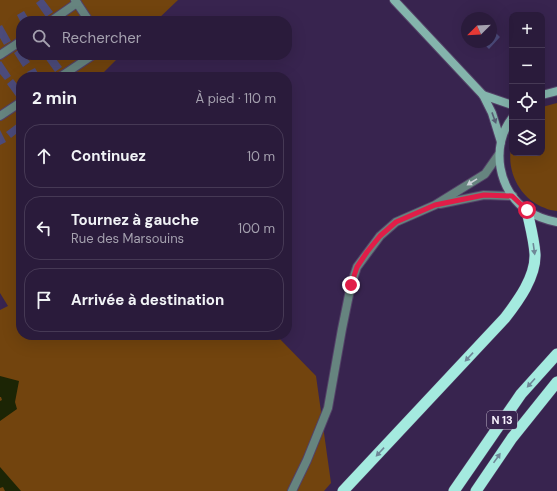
<!DOCTYPE html>
<html lang="fr">
<head>
<meta charset="utf-8">
<style>
  body { margin:0; font-family:"DM Sans",sans-serif; background:#362846; color:#f1f3f6 }
  .controls { position:absolute; right:12px; top:12px; display:grid; overflow:hidden; border-radius:8px; box-shadow:0 4px 16px #0002 }
  .controls button { width:36px; height:36px; display:grid; place-items:center; padding:0; border:0; border-bottom:1px solid #463955; background:#2a1b3b; color:#f1f3f6; font:20px sans-serif }
  .compass { position:absolute; left:461px; top:12px; width:36px; height:36px; border-radius:50%; background:#2a1b3b; box-shadow:0 4px 16px #0002; rotate:246deg }
  .stop { position:absolute; width:12px; height:12px; margin:-9px; border:3px solid #e11d48; border-radius:50%; background:#fff }
  .stop.end { background:#e11d48; border-color:#fff; box-shadow:0 1px 4px #0008 }
  .list { margin:0; padding:0; list-style:none }
  h2 { display:flex; justify-content:space-between; align-items:center; height:52px; margin:0; padding:0 16px; font-size:17px }
  h2 small { font-size:13px; font-weight:400; color:#a5a1af }
  .list li { display:grid; grid-template-columns:26px 1fr auto; gap:12px; align-items:center; box-sizing:border-box; height:64px; margin:0 8px 8px; padding:0 8px; border:1px solid #463955; border-radius:16px }
  .list b { display:block; font-size:15px; white-space:nowrap }
  .list p { margin:0; font-size:13px; white-space:nowrap; color:#a5a1af }
  .list em { font-size:13px; font-style:normal; color:#a5a1af }
  .icon { flex:none; width:22px; height:22px; fill:none; stroke:currentColor; stroke-width:2; stroke-linecap:round; stroke-linejoin:round }
  .map { position:relative; flex:none; width:557px; height:491px; overflow:hidden }
  .search { position:absolute; background:#2a1b3b; box-shadow:0 4px 16px #0002; left:16px; top:16px; width:276px; height:44px; display:flex; align-items:center; gap:10px; box-sizing:border-box; padding:0 14px; border-radius:16px; color:#a5a1af; font-size:15px }
  .panel { position:absolute; background:#2a1b3b; box-shadow:0 4px 16px #0002; left:16px; top:72px; width:276px; height:268px; border-radius:16px }
  .map>svg:first-child { display:block }
</style>
</head>
<body>
<div class="map">
<svg width="557" height="491" viewBox="0 0 557 491">
  <rect width="100%" height="100%" fill="#38244f"/>
  <!-- green -->
  <g fill="#72440e">
    <polygon points="0,0 178,0 156,21 21,21 21,55 121,55 99,77 21,77 21,335 276,335 316,376 331,483 324,491 0,491 0,310 8,306 0,293"/>
    <path d="M557,103V211C553,210 548,210 545,208C519,199 505,169 512,144V153H542V107Z"/>
  </g>
  <!-- water -->
  <g fill="#1c2505">
    <polygon points="0,376 19,381 15,402 17,409 0,421 0,401 2,400 1,397 0,397"/>
    <polygon points="0,467 21,491 5,491 3,487 0,488"/>
  </g>
  <!-- building -->
  <g fill="#4c4b7b">
    <polygon points="40,0 44,0 53,12 46,17 36,3"/>
    <polygon points="24,11 30,21 21,21 21,23 17,15"/>
    <polygon points="2,25 11,41 4,45 0,38 0,26"/>
    <polygon points="491,28 500,37 489,49 482,42 491,42"/>
    <polygon points="21,48 21,55 25,55 30,62 23,67 14,53"/>
    <polygon points="50,55 53,55 62,67 55,72 45,58"/>
    <polygon points="1,61 11,76 5,80 0,74 0,62"/>
    <polygon points="35,68 40,77 30,77 27,72"/>
    <polygon points="13,79 21,89 21,97 18,99 7,84"/>
    <polygon points="18,123 21,127 21,130 11,138 6,132"/>
    <polygon points="0,130 6,142 0,145"/>
  </g>
  <g fill="none" stroke-linecap="round" stroke-linejoin="round">
    <defs>
      <g id="minor">
        <polyline points="75,0 89,21"/>
        <polyline points="51,21 77,3"/>
        <polyline points="0,55 21,41"/>
        <polyline points="60,77 93,55"/>
        <polyline points="0,116 21,102"/>
        <polyline points="440,204 484,195 513,196"/>
        <polyline points="292,491 307,460 328,408 342,329 351,285 357,267 380,236 396,222 435,205 485,174 499,154"/>
      </g>
      <g id="secondary">
        <polyline points="394,0 483,95 492,113 501,142"/>
        <polyline points="483,95 512,105"/>
        <polyline points="542,95 557,91"/>
        <path d="M512,118C490,146 498,192 528,211C537,217 546,220 557,222"/>
      </g>
      <g id="trunk">
        <path d="M343,491L505,318C518,301 536,277 535,254C534,239 530,225 527,211"/>
        <polyline points="454,491 521,394 557,354"/>
        <polyline points="476,491 512,438 557,382"/>
      </g>
    </defs>
    <!-- minor casing -->
    <use href="#minor" stroke="#534167" stroke-width="10"/>
    <!-- secondary casing -->
    <use href="#secondary" stroke="#534167" stroke-width="10"/>
    <!-- trunk casing -->
    <use href="#trunk" stroke="#534167" stroke-width="12"/>
    <!-- minor -->
    <use href="#minor" stroke="#66847f" stroke-width="8"/>
    <!-- secondary -->
    <use href="#secondary" stroke="#84b4ac" stroke-width="8"/>
    <!-- trunk -->
    <use href="#trunk" stroke="#a4eadf" stroke-width="11"/>
  </g>
  <!-- one-way arrows -->
  <defs><path id="oneway-solid" d="M-6-.8H1V-3.2L6.5 0L1 3.2V.8H-6Z"/></defs>
  <use fill="#565e74" href="#oneway-solid" transform="translate(494 118) rotate(70)"/>
  <use fill="#ccd1d7" href="#oneway-solid" transform="translate(472 182) rotate(148)"/>
  <g fill="#6e8797">
    <use href="#oneway-solid" transform="translate(534 249) rotate(82)"/>
    <use href="#oneway-solid" transform="translate(469 357) rotate(133)"/>
    <use href="#oneway-solid" transform="translate(531 383) rotate(132)"/>
    <use href="#oneway-solid" transform="translate(380 452) rotate(133)"/>
    <use href="#oneway-solid" transform="translate(497 458) rotate(-55)"/>
  </g>
  <g fill="none" stroke-linecap="round" stroke-linejoin="round">
    <!-- route -->
    <polyline stroke="#e11d48" stroke-width="5" points="351,285 357,267 367,252 380,236 396,222 435,205 484,195 512,196 527,210"/>
  </g>
  <g text-anchor="middle" stroke-width="3.5" stroke-linejoin="round" paint-order="stroke">
    <!-- shield labels -->
    <rect fill="#38244f" stroke="#beb4c9" stroke-width="1" x="487" y="411" width="30" height="18" rx="3"/>
    <g font-size="11" font-weight="bold" fill="#f7f2fd">
      <text x="502" y="424">N 13</text>
    </g>
  </g>
</svg>
<div class="controls">
<button>+</button>
<button>−</button>
<button><svg class="icon" aria-label="locate" viewBox="0 0 24 24"><circle cx="12" cy="12" r="6"/><path d="M12 2v4M12 18v4M2 12h4M18 12h4"/></svg></button>
<button><svg class="icon" aria-label="layers" viewBox="0 0 24 24"><path d="M12 4l9 5-9 5-9-5zM3 14l9 5 9-5"/></svg></button>
</div>
<svg class="compass" viewBox="-18 -18 36 36"><path d="M0-13l5 13h-10z" fill="#e53935"/><path d="M0 13l5-13h-10z" fill="#a5a1af"/></svg>
<div class="stop" style="left:527px;top:210px"></div>
<div class="stop end" style="left:351px;top:285px"></div>
<div class="search"><svg class="icon" aria-label="search" viewBox="0 0 24 24"><circle cx="10" cy="10" r="6"/><path d="M15 15l6 6"/></svg>Rechercher</div>
<section class="panel">
<h2>2 min<small>À pied · 110 m</small></h2>
<ul class="list">
<li><svg class="icon" aria-label="ahead" viewBox="0 0 24 24"><path d="M12 20V5M6 11l6-6 6 6"/></svg><div><b>Continuez</b></div><em>10 m</em></li>
<li><svg class="icon" aria-label="left" viewBox="0 0 24 24"><path d="M17 20v-9H6M10 6l-5 5 5 5"/></svg><div><b>Tournez à gauche</b><p>Rue des Marsouins</p></div><em>100 m</em></li>
<li><svg class="icon" aria-label="arrive" viewBox="0 0 24 24"><path d="M6 21V4h12l-3 4 3 4H6"/></svg><div><b>Arrivée à destination</b></div></li>
</ul>
</section>
</div>
</body>
</html>
